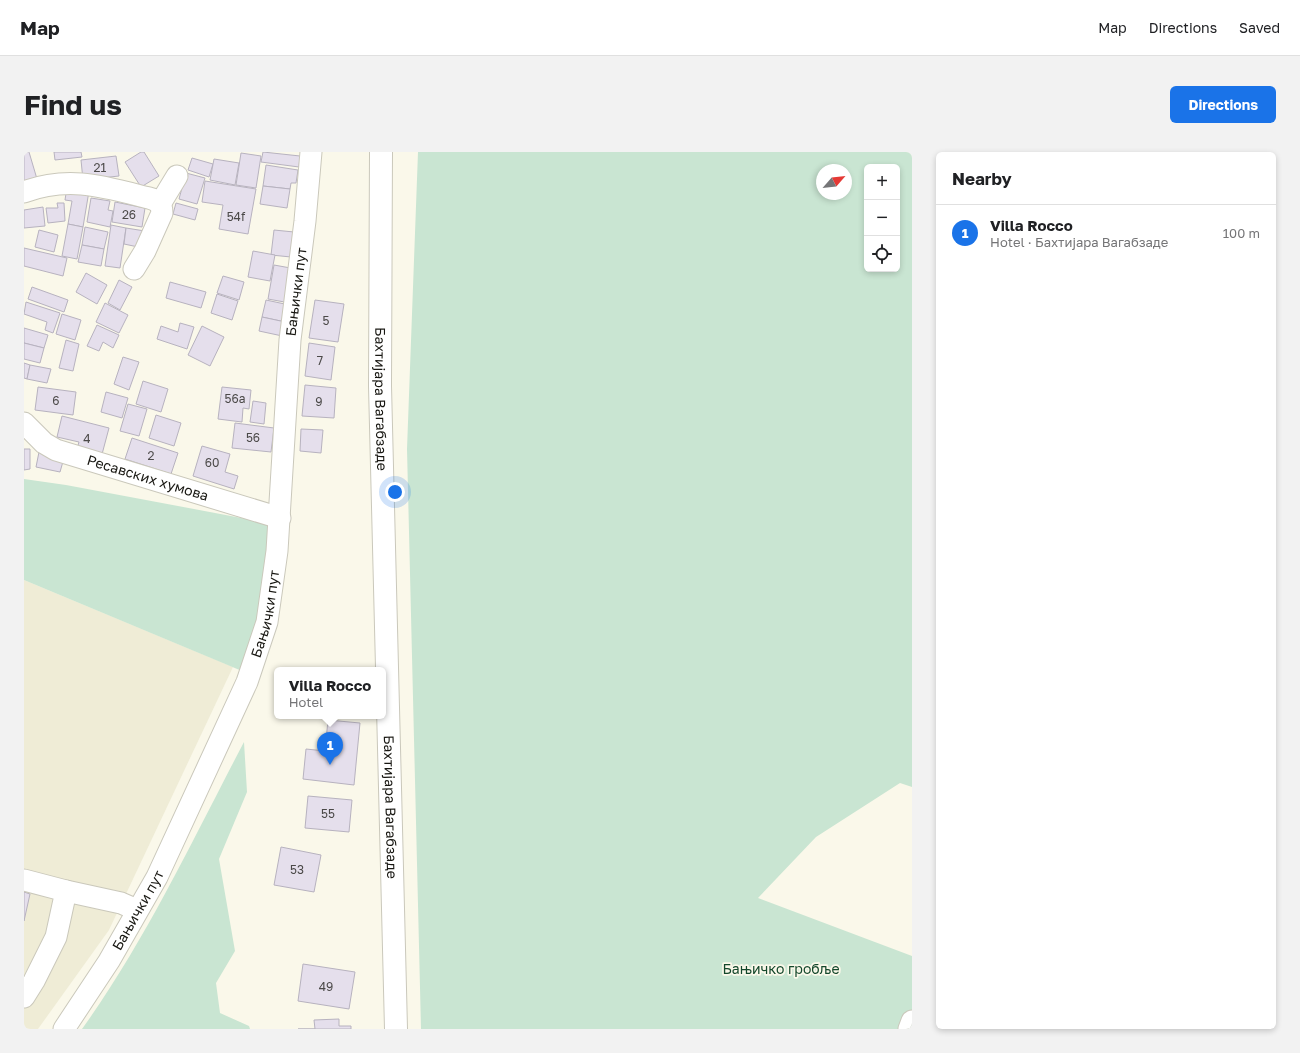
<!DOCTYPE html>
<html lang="en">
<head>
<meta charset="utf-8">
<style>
  body { margin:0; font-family:"Golos Text",sans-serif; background:#f2f2f2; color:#202124 }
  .controls { position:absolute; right:12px; top:12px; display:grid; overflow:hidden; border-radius:6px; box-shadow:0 2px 6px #0003 }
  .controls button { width:36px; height:36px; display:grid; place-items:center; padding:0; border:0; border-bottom:1px solid #e0e0e0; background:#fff; color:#202124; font:20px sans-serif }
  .compass { position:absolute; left:792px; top:12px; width:36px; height:36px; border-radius:50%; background:#fff; box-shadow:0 2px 6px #0003; rotate:62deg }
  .you { position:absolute; left:371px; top:340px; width:14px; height:14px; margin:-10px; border:3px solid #fff; border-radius:50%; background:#1a73e8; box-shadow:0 0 0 6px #1a73e833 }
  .badge { display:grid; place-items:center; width:26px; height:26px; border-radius:50%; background:#1a73e8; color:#fff; font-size:13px; font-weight:700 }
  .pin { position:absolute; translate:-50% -33px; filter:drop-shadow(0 1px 2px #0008) }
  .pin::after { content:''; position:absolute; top:21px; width:14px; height:12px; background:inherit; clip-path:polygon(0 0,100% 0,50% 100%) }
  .popup { position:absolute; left:250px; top:515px; width:112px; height:52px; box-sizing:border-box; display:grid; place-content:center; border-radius:6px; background:#fff; filter:drop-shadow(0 1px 3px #0005); font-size:13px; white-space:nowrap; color:#757577 }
  .popup b { font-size:15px; color:#202124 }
  .popup::after { content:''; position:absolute; left:50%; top:100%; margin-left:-8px; border:8px solid transparent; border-top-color:#fff }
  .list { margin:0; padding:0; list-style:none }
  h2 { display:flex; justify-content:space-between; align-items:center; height:52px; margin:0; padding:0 16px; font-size:17px }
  h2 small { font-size:13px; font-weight:400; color:#757577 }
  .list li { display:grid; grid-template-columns:26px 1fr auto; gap:12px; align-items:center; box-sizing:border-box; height:56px; padding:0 16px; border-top:1px solid #e0e0e0 }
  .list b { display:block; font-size:15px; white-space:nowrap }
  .list p { margin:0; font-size:13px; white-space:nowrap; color:#757577 }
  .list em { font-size:13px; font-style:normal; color:#757577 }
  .icon { flex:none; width:22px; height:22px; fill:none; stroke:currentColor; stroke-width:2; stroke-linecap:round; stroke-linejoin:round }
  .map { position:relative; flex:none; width:888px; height:877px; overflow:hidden; border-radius:6px }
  header { display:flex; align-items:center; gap:24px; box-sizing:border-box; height:56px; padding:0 20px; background:#fff; border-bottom:1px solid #e0e0e0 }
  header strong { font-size:19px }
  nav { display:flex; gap:22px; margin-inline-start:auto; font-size:14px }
  .intro { display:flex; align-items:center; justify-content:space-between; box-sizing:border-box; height:96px; padding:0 24px }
  h1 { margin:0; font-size:28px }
  .button { padding:10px 18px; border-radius:6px; background:#1a73e8; color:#fff; font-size:14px; font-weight:700 }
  main { display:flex; gap:24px; padding:0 24px }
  aside { flex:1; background:#fff; border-radius:6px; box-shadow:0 2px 6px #0003 }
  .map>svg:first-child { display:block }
</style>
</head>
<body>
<header>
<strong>Map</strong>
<nav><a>Map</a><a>Directions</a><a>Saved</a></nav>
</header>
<div class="intro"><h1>Find us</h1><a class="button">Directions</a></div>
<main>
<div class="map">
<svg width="888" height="877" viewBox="0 0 888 877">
  <rect width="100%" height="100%" fill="#faf8ea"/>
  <!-- built -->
  <polygon fill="#efecd6" points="0,428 209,515 85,778 14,877 0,877"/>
  <!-- green -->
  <g fill="#c9e5d2" fill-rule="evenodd">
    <path d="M394,0H888V635L876,631L792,685L734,746L888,804V877H397L383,297ZM843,15H873V117H843ZM798,18H822V42H798Z"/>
    <polygon points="0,327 42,333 250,372 237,468 218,519 0,428"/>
    <path d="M220,590L223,640L195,707L211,799L192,831L196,861L225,874L226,877H58C122,788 169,687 220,590Z"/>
  </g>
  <!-- building -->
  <g fill="#e5dfec" stroke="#b7b2bf">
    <polygon points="0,0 5,0 13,27 0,31"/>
    <polygon points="30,0 57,0 58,5 31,8"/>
    <polygon points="117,0 120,0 135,24 117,35 101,10"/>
    <polygon points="239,0 276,4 275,15 237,10"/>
    <polygon points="217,1 237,4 232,36 212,33"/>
    <polygon points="92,4 95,24 59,28 57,8"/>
    <polygon points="168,6 189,12 185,25 164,18"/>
    <polygon points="190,7 215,11 211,33 186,28"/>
    <polygon points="242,13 274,18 272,31 267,31 266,37 239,34"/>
    <polygon points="162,21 181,26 173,52 155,47"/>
    <polygon points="181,29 232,37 224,82 195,77 199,53 178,50"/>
    <polygon points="239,34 266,37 263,56 236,52"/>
    <polygon points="43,35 65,39 59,75 44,72 48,49 41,48"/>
    <polygon points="67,46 86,49 84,58 89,59 86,75 63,70"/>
    <polygon points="91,50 121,56 118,75 88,70"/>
    <polygon points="33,51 40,51 41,69 24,71 22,56 34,56"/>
    <polygon points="152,51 174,57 171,68 149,62"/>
    <polygon points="19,55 21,74 0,76 0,58"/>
    <polygon points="44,72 59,75 53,107 38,104"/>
    <polygon points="87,73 102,76 96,116 81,114"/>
    <polygon points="61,75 84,80 80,97 58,93"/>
    <polygon points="102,76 121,79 119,96 100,92"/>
    <polygon points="15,78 34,83 30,100 11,95"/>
    <polygon points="250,78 270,80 267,105 247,103"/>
    <polygon points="58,93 80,97 77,114 54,110"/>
    <polygon points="0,96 43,106 39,124 0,114"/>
    <polygon points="229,99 251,103 246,129 224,125"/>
    <polygon points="250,113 272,117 266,151 244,147"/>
    <polygon points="62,121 83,133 73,152 52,140"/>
    <polygon points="199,124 220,130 215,148 193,141"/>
    <polygon points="95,128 108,135 96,158 84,151"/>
    <polygon points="146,130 182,140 177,156 142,146"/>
    <polygon points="8,135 44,148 40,160 4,147"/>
    <polygon points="193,142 214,149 208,168 187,161"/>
    <polygon points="242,148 270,154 266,171 238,165"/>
    <polygon points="291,148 320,152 314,190 285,186"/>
    <polygon points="2,150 36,161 29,181 21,178 23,170 0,162"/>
    <polygon points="81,151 104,163 95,181 72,170"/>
    <polygon points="38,162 57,168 51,188 32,182"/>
    <polygon points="238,165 266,171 263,185 235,179"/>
    <polygon points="156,171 170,175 163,197 133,187 137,174 154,180"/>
    <polygon points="73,173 95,183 89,196 79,190 75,199 63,194"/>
    <polygon points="178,174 200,185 186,214 164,203"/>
    <polygon points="0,176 24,183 20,196 0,191"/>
    <polygon points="42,188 55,192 49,219 35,216"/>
    <polygon points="0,191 20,196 16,211 0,207"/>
    <polygon points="285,191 311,195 307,228 281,224"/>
    <polygon points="99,205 115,210 105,238 90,232"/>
    <polygon points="0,211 6,213 3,227 0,226"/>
    <polygon points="6,213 27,217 23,231 3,227"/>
    <polygon points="119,229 144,237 137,260 112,252"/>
    <polygon points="281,233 312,236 310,266 278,264"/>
    <polygon points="14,235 52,240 49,263 11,258"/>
    <polygon points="198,235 227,238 225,257 219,256 218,270 194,267"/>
    <polygon points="82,240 104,246 98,266 77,260"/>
    <polygon points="229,249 242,251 240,272 226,270"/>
    <polygon points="104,252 123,257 115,284 96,279"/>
    <polygon points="132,263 157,271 150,294 125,286"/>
    <polygon points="38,264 85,276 77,306 52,300 55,290 33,285"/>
    <polygon points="211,271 250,276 247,300 208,296"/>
    <polygon points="277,277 299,278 297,301 276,299"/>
    <polygon points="108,286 154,301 147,322 101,307"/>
    <polygon points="178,294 206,302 201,320 214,324 210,337 169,324"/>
    <polygon points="0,297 6,297 6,317 0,318"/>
    <polygon points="15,300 40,306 36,320 12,315"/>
    <polygon points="304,568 336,571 330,633 279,627 282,597 301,599"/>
    <polygon points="284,644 328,648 325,680 281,676"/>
    <polygon points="257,695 297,703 290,740 250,733"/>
    <polygon points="0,740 6,742 0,769"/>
    <polygon points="279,812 331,820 325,857 274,849"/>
    <polygon points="315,867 315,874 327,874 327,877 274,877 291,877 290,868"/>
  </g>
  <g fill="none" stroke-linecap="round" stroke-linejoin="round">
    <defs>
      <g id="minor">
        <path d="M0,40C45,23 81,35 125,46C133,48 138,52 138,61L121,99L110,117"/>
        <polyline points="136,52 153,24"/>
        <path id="s1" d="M0,271L20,291L32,298L256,366"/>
        <polyline points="0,728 42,739 97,751 113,758"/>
        <polyline points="0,845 10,829 32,785 42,739"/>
        <path id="s2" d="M40,877L85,809L133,725L223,530L243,470L253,399L266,188L281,69L287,0"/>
        <polyline points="885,877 888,869"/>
      </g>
      <g id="major">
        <path id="s3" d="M357,0L356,234L372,877"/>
      </g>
    </defs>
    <!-- minor casing -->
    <use href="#minor" stroke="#cac8bb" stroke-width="23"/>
    <!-- major casing -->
    <use href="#major" stroke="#cac8bb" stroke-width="24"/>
    <!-- minor -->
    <use href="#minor" stroke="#fff" stroke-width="21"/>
    <!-- major -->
    <use href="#major" stroke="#fff" stroke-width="22"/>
  </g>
  <g text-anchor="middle" stroke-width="3.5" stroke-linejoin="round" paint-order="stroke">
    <!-- number labels -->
    <g font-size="12" fill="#4b4948">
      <text x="76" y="20">21</text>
      <text x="105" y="67">26</text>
      <text x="212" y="69">54f</text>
      <text x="302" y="173">5</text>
      <text x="296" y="213">7</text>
      <text x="211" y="251">56a</text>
      <text x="32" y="253">6</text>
      <text x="295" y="254">9</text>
      <text x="229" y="290">56</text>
      <text x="63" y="291">4</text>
      <text x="127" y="308">2</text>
      <text x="188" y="315">60</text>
      <text x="304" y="666">55</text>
      <text x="273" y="722">53</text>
      <text x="302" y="839">49</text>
    </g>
    <!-- street labels -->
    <g font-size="14" fill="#181712" stroke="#faf8ea">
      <text dy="5" stroke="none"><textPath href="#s2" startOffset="788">Бањички пут</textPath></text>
      <text dy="5" stroke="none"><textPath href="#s3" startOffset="247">Бахтијара Вагабзаде</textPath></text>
      <text dy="5" stroke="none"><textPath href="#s1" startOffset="138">Ресавских хумова</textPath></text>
      <text dy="5" stroke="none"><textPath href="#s2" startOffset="464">Бањички пут</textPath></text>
      <text dy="5" stroke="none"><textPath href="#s3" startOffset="655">Бахтијара Вагабзаде</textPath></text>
      <text dy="5" stroke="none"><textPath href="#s2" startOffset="140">Бањички пут</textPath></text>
    </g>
    <!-- park labels -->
    <g font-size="14" fill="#13472b" stroke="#faf8ea">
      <text x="757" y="822">Бањичко гробље</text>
    </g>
  </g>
</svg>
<div class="controls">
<button>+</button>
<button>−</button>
<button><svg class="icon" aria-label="locate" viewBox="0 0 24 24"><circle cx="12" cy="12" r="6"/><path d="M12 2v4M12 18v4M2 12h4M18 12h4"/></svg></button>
</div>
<svg class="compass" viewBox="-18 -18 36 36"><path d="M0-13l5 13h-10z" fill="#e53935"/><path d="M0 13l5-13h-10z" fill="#757577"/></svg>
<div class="you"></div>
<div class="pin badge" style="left:306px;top:613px">1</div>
<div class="popup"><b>Villa Rocco</b>Hotel</div>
</div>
<aside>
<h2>Nearby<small></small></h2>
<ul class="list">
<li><span class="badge">1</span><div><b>Villa Rocco</b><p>Hotel · Бахтијара Вагабзаде</p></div><em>100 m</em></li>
</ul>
</aside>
</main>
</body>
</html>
